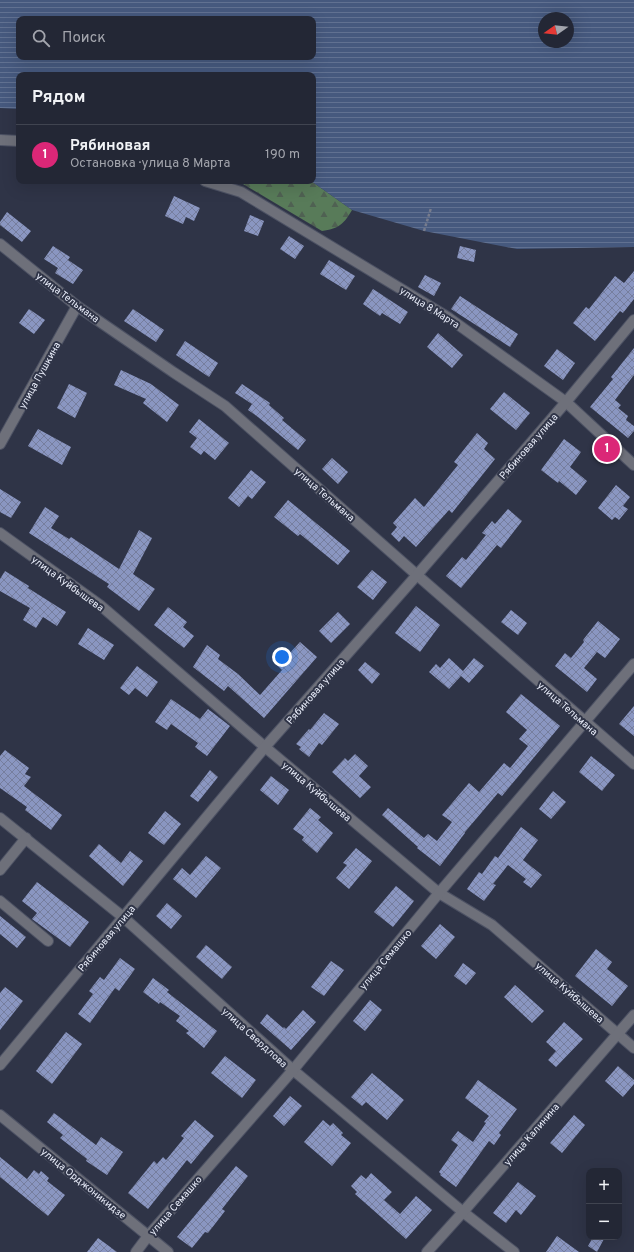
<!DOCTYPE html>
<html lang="ru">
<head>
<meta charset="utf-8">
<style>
  body { margin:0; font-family:Overpass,sans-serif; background:#2b2f3d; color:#f1f3f6 }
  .controls { position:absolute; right:12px; bottom:12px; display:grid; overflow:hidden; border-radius:8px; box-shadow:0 4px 16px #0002 }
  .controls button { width:36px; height:36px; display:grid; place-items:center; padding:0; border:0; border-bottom:1px solid #404450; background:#232735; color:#f1f3f6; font:20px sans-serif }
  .compass { position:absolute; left:538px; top:12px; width:36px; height:36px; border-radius:50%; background:#232735; box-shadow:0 4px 16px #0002; rotate:256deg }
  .you { position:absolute; left:282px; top:657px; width:14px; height:14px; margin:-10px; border:3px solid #fff; border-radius:50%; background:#1a73e8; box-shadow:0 0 0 6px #1a73e833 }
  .badge { display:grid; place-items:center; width:26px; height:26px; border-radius:50%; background:#db2777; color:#fff; font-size:13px; font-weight:700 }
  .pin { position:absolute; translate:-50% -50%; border:2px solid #fff; box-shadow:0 1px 4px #0006 }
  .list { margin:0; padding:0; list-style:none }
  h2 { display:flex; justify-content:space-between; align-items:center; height:52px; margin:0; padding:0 16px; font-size:17px }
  h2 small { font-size:13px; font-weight:400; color:#a3a5ad }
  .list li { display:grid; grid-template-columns:26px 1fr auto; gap:12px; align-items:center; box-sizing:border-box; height:60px; padding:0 16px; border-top:1px solid #404450 }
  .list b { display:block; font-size:15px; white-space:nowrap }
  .list p { margin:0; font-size:13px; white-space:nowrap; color:#a3a5ad }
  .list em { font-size:13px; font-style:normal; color:#a3a5ad }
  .icon { flex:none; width:22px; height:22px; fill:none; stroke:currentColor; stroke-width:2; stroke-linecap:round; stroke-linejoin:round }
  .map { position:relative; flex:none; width:634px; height:1252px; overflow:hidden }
  .search { position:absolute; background:#232735; box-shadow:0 4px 16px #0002; left:16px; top:16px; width:300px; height:44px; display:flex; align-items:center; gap:10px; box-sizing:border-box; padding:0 14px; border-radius:8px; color:#a3a5ad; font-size:15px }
  .panel { position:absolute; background:#232735; box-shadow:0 4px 16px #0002; left:16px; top:72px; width:300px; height:112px; border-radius:8px }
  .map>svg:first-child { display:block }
</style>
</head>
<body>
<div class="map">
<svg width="634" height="1252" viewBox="0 0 634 1252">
  <defs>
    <pattern id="forest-firs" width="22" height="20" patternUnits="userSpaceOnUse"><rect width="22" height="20" fill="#587b59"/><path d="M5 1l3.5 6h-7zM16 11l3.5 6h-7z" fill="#4f6152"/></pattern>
    <pattern id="water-rules" width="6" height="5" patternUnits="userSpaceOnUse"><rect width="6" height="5" fill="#46597e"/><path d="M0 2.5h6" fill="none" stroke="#617191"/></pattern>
    <pattern id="building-cross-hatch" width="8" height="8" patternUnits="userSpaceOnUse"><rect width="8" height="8" fill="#8a96c1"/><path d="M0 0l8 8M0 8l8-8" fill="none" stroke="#767e9e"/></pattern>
  </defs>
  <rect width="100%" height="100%" fill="#2f3447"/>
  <!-- forest -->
  <path fill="url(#forest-firs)" d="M238,181H311L352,210C344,224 338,229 322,231Z"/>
  <!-- water -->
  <path fill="url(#water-rules)" fill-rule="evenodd" d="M0,0H634V247L517,249L424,231L352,210L311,181H313V75H19V109L0,108ZM544,18H568V42H544ZM19,19H313V57H19Z"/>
  <!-- building -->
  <g fill="url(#building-cross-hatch)">
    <polygon points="174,196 200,208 194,221 186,217 183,224 165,216"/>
    <polygon points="7,212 31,231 22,242 0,225 0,222"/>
    <polygon points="250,215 264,221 258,236 244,231"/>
    <polygon points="289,236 304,246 295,259 280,249"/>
    <polygon points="53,246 70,257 68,260 83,270 73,284 55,273 58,268 44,259"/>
    <polygon points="460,246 476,250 474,262 457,258"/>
    <polygon points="329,260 355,276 346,290 320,274"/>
    <polygon points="634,271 634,299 623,313 620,311 595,341 573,323 586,307 589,309 615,276 624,283"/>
    <polygon points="425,275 441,283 434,296 418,287"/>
    <polygon points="373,289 408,312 400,324 382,313 380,316 363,304"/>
    <polygon points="460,296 518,334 510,347 451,309"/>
    <polygon points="29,309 45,320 34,334 19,323"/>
    <polygon points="133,309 164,330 156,342 124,321"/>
    <polygon points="438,333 463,355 452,368 427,347"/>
    <polygon points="185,341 218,363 209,377 176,355"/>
    <polygon points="634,348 634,375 615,400 621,405 618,408 628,416 626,420 634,426 634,431 628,438 590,407 613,379 611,377"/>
    <polygon points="557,349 575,363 563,380 544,366"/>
    <polygon points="121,370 151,384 179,405 167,422 143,403 146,399 114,385"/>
    <polygon points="69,384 87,393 75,418 57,408"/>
    <polygon points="242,384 270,403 269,405 284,418 282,420 306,440 298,450 258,417 248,410 252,404 235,393"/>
    <polygon points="504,392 530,413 516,430 490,409"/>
    <polygon points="199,419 229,443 215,460 204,451 201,455 190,447 197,438 189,432"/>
    <polygon points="38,429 71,447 62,465 28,446"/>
    <polygon points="477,433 488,443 484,449 495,459 452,513 449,510 416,547 404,536 399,542 391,534 397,527 393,523 415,498 424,507 458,465 454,462"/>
    <polygon points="564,439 581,452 570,467 587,481 576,495 559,481 558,483 541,470"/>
    <polygon points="332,458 348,472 338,484 322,469"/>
    <polygon points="251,470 266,482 252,499 248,496 239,507 228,498"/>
    <polygon points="616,485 630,497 623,506 628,509 619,520 615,517 612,520 598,508"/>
    <polygon points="0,489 21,502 11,518 0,512"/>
    <polygon points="288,500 350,551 338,565 300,534 298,536 274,517"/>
    <polygon points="45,507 59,516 51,528 69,539 71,537 119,569 139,530 152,538 133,574 155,589 139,611 107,587 109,584 29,533"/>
    <polygon points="508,509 522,521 501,548 497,545 461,588 446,576 462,557 466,560 486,535 482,533 492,521 495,524"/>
    <polygon points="372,570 387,582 373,600 357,587"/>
    <polygon points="5,571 29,586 28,588 66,612 57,626 43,617 36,628 23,620 30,608 0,591 0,579"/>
    <polygon points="416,606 440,625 420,652 395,633"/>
    <polygon points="168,607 187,622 183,627 194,636 184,648 154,625"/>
    <polygon points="511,610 527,623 518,635 501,622"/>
    <polygon points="338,612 350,624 331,643 319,631"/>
    <polygon points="598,621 620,639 605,658 597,652 584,668 597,679 587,692 555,666 565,653 571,658 584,642 583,640"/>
    <polygon points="88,628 114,645 104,660 78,644"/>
    <polygon points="300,642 317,657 264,718 228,686 224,691 193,667 207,645 220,655 218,659 238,674 260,695 282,670 278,666"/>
    <polygon points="449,658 463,671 474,658 484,666 469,683 461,676 449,689 429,672 436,664 440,668"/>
    <polygon points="365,662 380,674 372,684 358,670"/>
    <polygon points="137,666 158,682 147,697 135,688 129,695 120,688"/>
    <polygon points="521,694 560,726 502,796 498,793 465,832 465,833 440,866 417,848 418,847 382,815 388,808 424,838 428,834 437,841 452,822 442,815 469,783 479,792 504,763 510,768 528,746 519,739 527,730 506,712"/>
    <polygon points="171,699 200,719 208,709 230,726 207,756 195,747 198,743 171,724 167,730 155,722"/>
    <polygon points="634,706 634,736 619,724"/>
    <polygon points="324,713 339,724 322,745 319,743 309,757 299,749 301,747 296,744 309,729 310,730"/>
    <polygon points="5,750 29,768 25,774 31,777 24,786 62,815 51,830 25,810 27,807 0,788 0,756"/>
    <polygon points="355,754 368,766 359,776 371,787 360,798 332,772 345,758 348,761"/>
    <polygon points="591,756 615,775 602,791 579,772"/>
    <polygon points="210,770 218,777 198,802 190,796"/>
    <polygon points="271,776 289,790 278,805 260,790"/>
    <polygon points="553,791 566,802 551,819 539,809"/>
    <polygon points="310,808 321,817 318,820 333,833 317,853 302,840 304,837 293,829"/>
    <polygon points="165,811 181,824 164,845 148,833"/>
    <polygon points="521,827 538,840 523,860 542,875 531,888 523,882 526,879 508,865 493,884 496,885 484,901 467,889 479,872 482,874 495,856 498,858"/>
    <polygon points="99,844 121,863 130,851 143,861 123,886 89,856"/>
    <polygon points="356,848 372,861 349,889 336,878 347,865 343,863"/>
    <polygon points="206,856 221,868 196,898 173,879 182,868 190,875"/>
    <polygon points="37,882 89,922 70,947 32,919 37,913 22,901"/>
    <polygon points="396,886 414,901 393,927 374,912"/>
    <polygon points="167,903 182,916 171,929 156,916"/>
    <polygon points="0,916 26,937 17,948 0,934"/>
    <polygon points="440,924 455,937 436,959 421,946"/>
    <polygon points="206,945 232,967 222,979 196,957"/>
    <polygon points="596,949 612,962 607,969 628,986 612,1006 575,976"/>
    <polygon points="120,958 135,969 119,991 115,988 90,1023 78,1014 93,994 89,991 100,977 104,980"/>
    <polygon points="331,961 344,970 324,996 311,987"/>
    <polygon points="463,963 476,973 466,985 454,976"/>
    <polygon points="153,978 169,990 167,992 217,1031 204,1048 186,1033 189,1031 176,1021 180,1016 160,1002 159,1004 143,992"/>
    <polygon points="515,985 544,1011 532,1023 504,997"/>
    <polygon points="5,987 23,1001 0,1030 0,993"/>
    <polygon points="370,1000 382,1010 365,1031 353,1021"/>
    <polygon points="303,1010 316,1022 291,1050 260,1023 267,1014 283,1028 284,1027 286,1029"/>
    <polygon points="564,1022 583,1039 556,1067 548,1060 556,1051 546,1042"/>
    <polygon points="66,1032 82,1044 52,1084 36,1071"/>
    <polygon points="225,1056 256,1080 242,1098 211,1073"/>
    <polygon points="618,1066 634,1080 634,1084 623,1097 605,1081"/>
    <polygon points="372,1073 404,1100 387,1120 366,1102 362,1106 351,1097"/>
    <polygon points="478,1080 517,1109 499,1133 501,1135 494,1145 489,1141 456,1187 440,1175 441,1174 439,1172 458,1145 451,1140 458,1131 473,1142 486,1123 484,1122 489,1116 465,1098"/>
    <polygon points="290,1096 302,1106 284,1126 273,1116"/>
    <polygon points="54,1113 96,1145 101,1137 123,1152 107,1175 86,1161 87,1159 60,1138 63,1135 47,1122"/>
    <polygon points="574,1115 585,1125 562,1153 550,1143"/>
    <polygon points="195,1120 214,1136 191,1164 187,1160 148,1209 128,1193 154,1161 157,1164 163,1157 166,1160 184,1138 181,1136"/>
    <polygon points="323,1120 330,1126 333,1123 343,1133 341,1135 351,1143 332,1166 304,1142"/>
    <polygon points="0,1157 27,1179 34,1170 39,1174 41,1171 49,1178 47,1181 65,1195 48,1216 0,1177"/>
    <polygon points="236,1166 248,1176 222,1209 225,1211 208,1233 205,1232 192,1248 177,1237"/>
    <polygon points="371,1173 392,1192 384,1200 400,1214 416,1196 432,1210 406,1239 355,1194 357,1192 351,1186 361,1175 366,1179"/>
    <polygon points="518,1182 536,1196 521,1215 516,1210 506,1223 493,1213"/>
    <polygon points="557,1236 579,1252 546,1252"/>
    <polygon points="593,1237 605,1237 597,1252 588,1246"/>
    <polygon points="98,1238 117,1252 87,1252"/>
  </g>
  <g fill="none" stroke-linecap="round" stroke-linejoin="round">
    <defs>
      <g id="minor">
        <polyline points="0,140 19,141"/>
        <polyline points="205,181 241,192 449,318 566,402 634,465"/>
        <polyline points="0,244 77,306 173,372 225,406 417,575 634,764"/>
        <polyline points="0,444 77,306"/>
        <polyline points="0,533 100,605 265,747 439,893 492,925 634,1048"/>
        <polyline points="0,818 123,917 293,1070 463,1212 514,1252"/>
        <polyline points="0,870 26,838"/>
        <polyline points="0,901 48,941"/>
        <polyline points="0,1065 265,747 417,575 566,402 634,320"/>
        <polyline points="0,1115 168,1252"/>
        <polyline points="136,1252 148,1236 293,1070 439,893 634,664"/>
        <polyline points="427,1252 463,1212 634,1015"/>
      </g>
    </defs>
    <!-- minor casing -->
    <use href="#minor" stroke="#4d5264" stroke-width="12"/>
    <!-- path -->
    <polyline stroke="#777c8d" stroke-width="2.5" stroke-dasharray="3 2" stroke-linecap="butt" points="424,231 431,208"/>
    <!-- minor -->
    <use href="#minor" stroke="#6e707a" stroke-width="10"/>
  </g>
  <g text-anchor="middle" stroke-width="4" stroke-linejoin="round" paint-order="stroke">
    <!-- street labels -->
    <g font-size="10" fill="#e9edfa" stroke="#2f3447">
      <text transform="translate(68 297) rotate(37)" y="4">улица Тельмана</text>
      <text transform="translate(430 307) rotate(32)" y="4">улица 8 Марта</text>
      <text transform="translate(39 375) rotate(-61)" y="4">улица Пушкина</text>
      <text transform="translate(528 446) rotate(-49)" y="4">Рябиновая улица</text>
      <text transform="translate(325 494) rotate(41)" y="4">улица Тельмана</text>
      <text transform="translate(68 583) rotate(36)" y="4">улица Куйбышева</text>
      <text transform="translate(315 691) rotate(-49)" y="4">Рябиновая улица</text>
      <text transform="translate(568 708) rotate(41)" y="4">улица Тельмана</text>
      <text transform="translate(317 791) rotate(40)" y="4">улица Куйбышева</text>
      <text transform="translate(106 938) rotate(-50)" y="4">Рябиновая улица</text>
      <text transform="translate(385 959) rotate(-50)" y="4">улица Семашко</text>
      <text transform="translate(570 992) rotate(41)" y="4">улица Куйбышева</text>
      <text transform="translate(255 1037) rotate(42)" y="4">улица Свердлова</text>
      <text transform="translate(531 1134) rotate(-49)" y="4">улица Калинина</text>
      <text transform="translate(84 1183) rotate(39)" y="4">улица Орджоникидзе</text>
      <text transform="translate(175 1205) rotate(-49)" y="4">улица Семашко</text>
    </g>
  </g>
</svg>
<div class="controls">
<button>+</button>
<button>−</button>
</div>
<svg class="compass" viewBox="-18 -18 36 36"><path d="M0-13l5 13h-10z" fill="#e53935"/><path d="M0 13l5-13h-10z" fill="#a3a5ad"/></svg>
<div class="you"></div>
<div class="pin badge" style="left:607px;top:449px">1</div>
<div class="search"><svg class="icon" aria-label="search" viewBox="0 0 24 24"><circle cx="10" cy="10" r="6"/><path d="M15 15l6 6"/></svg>Поиск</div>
<section class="panel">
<h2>Рядом<small></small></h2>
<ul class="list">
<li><span class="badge">1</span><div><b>Рябиновая</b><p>Остановка · улица 8 Марта</p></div><em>190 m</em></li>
</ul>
</section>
</div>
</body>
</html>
